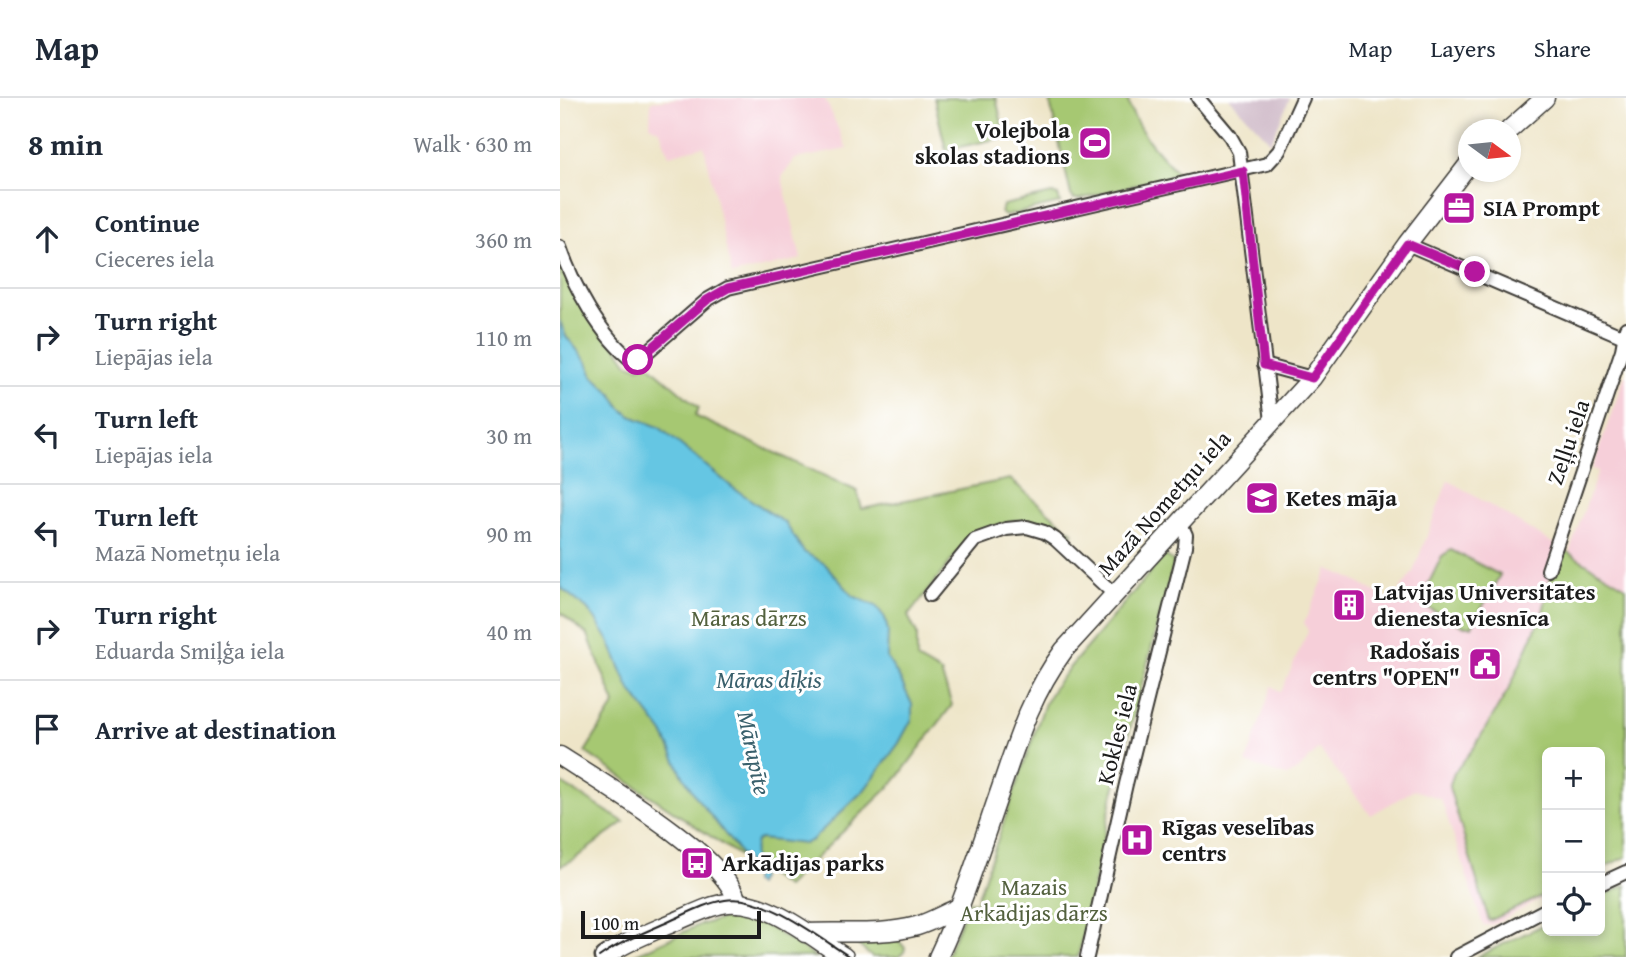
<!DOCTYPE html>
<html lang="en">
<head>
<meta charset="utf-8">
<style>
  body { margin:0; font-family:"Gentium Book Plus",serif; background:#f2f2f3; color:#1f2937 }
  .controls { position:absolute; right:21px; bottom:21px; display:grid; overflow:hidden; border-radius:10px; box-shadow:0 4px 10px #0003 }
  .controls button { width:63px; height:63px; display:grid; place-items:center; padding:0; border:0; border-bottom:2px solid #e0e1e3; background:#fff; color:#1f2937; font:35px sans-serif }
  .compass { position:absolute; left:898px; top:21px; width:63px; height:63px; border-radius:50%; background:#fff; box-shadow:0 4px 10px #0003; rotate:105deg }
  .scale { position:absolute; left:21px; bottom:18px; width:180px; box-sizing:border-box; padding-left:7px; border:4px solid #1c1c1c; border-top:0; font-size:19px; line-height:24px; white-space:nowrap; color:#1c1c1c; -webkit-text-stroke:5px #fff; paint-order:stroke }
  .stop { position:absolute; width:21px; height:21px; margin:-16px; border:5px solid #b5179e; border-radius:50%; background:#fff }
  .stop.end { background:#b5179e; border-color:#fff; box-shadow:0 2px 7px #0008 }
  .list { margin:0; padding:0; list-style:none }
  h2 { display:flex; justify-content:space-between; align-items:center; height:91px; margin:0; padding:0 28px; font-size:30px }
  h2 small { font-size:23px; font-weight:400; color:#747a83 }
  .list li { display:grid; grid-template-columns:46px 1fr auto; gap:21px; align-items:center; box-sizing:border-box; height:98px; padding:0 28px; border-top:2px solid #e0e1e3 }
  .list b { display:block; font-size:26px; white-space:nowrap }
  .list p { margin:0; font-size:23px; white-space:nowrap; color:#747a83 }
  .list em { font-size:23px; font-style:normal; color:#747a83 }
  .icon { flex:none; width:38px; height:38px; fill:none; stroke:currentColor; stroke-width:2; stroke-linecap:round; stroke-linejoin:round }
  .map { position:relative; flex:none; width:1066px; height:859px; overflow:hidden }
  header { display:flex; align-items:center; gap:42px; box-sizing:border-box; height:98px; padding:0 35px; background:#fff; border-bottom:2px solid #e0e1e3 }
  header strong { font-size:33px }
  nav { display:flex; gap:38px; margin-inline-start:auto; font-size:24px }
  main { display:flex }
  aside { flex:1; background:#fff }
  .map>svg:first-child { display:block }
</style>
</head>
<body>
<header>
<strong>Map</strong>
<nav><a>Map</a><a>Layers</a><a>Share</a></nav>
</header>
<main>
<aside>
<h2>8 min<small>Walk · 630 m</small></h2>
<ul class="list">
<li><svg class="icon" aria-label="ahead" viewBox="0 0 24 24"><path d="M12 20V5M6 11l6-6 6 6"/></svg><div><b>Continue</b><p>Cieceres iela</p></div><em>360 m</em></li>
<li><svg class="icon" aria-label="right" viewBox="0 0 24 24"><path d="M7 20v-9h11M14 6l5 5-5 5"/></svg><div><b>Turn right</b><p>Liepājas iela</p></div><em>110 m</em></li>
<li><svg class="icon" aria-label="left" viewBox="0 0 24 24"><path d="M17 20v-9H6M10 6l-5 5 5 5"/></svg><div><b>Turn left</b><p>Liepājas iela</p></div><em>30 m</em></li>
<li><svg class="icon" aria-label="left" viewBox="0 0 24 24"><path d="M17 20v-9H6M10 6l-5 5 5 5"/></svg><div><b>Turn left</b><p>Mazā Nometņu iela</p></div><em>90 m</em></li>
<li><svg class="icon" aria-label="right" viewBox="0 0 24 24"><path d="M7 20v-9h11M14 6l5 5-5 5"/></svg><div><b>Turn right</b><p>Eduarda Smiļģa iela</p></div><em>40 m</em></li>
<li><svg class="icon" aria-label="arrive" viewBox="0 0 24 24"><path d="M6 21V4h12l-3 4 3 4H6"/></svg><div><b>Arrive at destination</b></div></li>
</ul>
</aside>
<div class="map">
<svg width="1066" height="859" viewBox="0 0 1066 859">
  <rect width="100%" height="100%" fill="#fff"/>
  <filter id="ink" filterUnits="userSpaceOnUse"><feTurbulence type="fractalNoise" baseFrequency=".0143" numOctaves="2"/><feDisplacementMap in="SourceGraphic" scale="14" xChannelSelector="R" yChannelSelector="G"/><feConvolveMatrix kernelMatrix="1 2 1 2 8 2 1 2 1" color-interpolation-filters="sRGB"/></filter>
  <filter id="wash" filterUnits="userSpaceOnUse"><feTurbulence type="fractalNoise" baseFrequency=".00686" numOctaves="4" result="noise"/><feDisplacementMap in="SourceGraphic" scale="28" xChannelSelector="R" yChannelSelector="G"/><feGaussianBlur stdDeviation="1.57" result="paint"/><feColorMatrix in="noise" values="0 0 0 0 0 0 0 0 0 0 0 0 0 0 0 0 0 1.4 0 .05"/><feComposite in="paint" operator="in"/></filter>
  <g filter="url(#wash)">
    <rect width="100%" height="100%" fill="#eee5c8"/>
    <!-- built -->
    <g fill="#f6cfd9">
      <polygon points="121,0 265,0 287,51 235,61 222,79 241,161 172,177 144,48 109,57 100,33 90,27 91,3"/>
      <polygon points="1066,274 1066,759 1040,771 1040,654 987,654 987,798 932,827 923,827 881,701 854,692 811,717 759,651 740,670 727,678 686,665 712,588 721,594 748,533 744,525 768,471 788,479 832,503 853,474 888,382 1009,455 1038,373 1032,371"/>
    </g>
    <!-- industrial -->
    <polygon fill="#d1bdcb" points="669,0 730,0 711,44"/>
    <!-- green -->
    <g fill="#a6c872" stroke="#617247" stroke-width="2">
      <polygon points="374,0 436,0 445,39 386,52"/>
      <path d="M489,0H567C575,31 597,54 619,76L521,101H514L511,97Z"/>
      <polygon points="492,96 498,97 500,105 445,118 441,115 443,107"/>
      <polygon points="0,165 68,266 78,269 88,266 139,310 135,318 297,393 302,411 450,381 513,435 507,443 482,428 455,422 425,431 409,440 348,518 357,536 357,561 381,575 392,607 335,683 226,789 25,654 55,606 28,537 0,514"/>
      <polygon points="891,452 940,477 912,528 903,528 859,505 882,458"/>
      <polygon points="1004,452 1066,489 1066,759 1040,771 1040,654 987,654 987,796 929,823 889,689 894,675 915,648 950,589 983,514 992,474 1000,453"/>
      <polygon points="605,457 614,464 553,696 518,859 386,859 409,803 416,804 485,605 495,588 510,569"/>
      <polygon points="0,684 64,724 13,762 0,768"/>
      <polygon points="1066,787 1066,859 917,859 987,825 987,833 1040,833 1040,799"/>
      <polygon points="170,819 197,822 256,859 70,859 139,827"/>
      <polygon points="338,842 345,850 344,854 338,859 312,859 298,847 299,844"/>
    </g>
    <!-- water -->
    <polygon fill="#65c6e3" stroke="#407180" stroke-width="2" points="0,223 6,238 27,264 33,278 52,296 61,310 71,318 99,329 172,389 225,425 244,454 265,466 293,498 316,508 325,520 328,533 327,560 340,581 352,606 352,621 339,645 305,691 252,742 244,746 200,741 196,743 193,757 200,780 197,787 193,785 194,773 136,699 122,676 103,635 69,590 49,543 36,522 27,511 0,489"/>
  </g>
  <g filter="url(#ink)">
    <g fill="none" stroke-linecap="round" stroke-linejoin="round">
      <defs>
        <g id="street">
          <polyline points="638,0 670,38 679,54 712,323"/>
          <polyline points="847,146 1066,240"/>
          <path d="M0,149C13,187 40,238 73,263L78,262L147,202L168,190L707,66L719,53L743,0"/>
          <polyline points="704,267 752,280"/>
          <polyline points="988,472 1062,252 1066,230"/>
          <polyline points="370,497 415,442 446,431 467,429 484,434 495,441 554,496"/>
          <polyline points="1040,786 1066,774"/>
          <polyline points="527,859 566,686 625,449 626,437 620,424"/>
          <polyline points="896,859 987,811"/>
        </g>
        <g id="secondary">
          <polyline points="949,32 985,0"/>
          <path d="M0,658C39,683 171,761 177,805"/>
          <path d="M245,835C282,833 320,838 357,828C371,824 384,816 398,810"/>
          <path d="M44,859C65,844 89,835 112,825C130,818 149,807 168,805C207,801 252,839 284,859"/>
          <path d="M378,859C403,806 421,748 440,693C458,640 471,597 504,552L752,280L847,146L908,67"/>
        </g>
      </defs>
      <!-- street casing -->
      <use href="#street" stroke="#3c3a36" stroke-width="16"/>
      <!-- secondary casing -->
      <use href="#secondary" stroke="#3c3a36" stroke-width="21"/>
      <!-- street -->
      <use href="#street" stroke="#fff" stroke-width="12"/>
      <!-- secondary -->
      <use href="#secondary" stroke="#fff" stroke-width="18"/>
      <!-- tram -->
      <path stroke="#1c1c1c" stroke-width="2" d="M39,859C61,843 86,834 110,823C128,815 146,805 165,802C204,795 258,839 290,859"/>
    </g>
  </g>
  <g fill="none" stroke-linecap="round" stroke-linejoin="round" filter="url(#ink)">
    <!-- route -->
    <polyline stroke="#b5179e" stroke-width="9" points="78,262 147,202 168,190 683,73 704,267 752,280 847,146 915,174"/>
  </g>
  <!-- icons -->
  <defs>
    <symbol id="stadium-square" viewBox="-11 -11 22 22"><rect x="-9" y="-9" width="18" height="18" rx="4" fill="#b5179e" stroke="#fff"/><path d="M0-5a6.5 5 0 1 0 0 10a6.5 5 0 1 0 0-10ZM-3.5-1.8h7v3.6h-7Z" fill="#fff"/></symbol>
    <symbol id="office-square" viewBox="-11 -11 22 22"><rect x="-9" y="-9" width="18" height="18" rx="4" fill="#b5179e" stroke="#fff"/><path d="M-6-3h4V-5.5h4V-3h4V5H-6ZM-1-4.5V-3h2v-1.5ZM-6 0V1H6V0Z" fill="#fff"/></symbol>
    <symbol id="school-square" viewBox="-11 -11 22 22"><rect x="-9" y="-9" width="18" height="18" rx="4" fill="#b5179e" stroke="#fff"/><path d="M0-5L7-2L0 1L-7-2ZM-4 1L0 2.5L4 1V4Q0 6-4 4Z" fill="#fff"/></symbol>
    <symbol id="building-square" viewBox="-11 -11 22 22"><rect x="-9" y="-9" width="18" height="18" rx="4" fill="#b5179e" stroke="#fff"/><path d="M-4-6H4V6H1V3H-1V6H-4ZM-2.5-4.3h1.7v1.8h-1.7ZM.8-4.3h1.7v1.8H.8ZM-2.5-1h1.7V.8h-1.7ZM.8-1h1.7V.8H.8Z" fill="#fff"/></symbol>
    <symbol id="civic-square" viewBox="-11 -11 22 22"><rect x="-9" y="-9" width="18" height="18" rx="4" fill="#b5179e" stroke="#fff"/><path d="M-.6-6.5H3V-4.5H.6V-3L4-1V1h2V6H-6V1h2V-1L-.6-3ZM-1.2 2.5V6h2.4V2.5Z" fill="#fff"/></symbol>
    <symbol id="hospital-square" viewBox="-11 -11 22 22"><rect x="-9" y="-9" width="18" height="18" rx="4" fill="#b5179e" stroke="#fff"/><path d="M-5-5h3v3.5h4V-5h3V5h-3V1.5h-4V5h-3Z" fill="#fff"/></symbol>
    <symbol id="bus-square" viewBox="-11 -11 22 22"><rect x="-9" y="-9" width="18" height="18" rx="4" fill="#b5179e" stroke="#fff"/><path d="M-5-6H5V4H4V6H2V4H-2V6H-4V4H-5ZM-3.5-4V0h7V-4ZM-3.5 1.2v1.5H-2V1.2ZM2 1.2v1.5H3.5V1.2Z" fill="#fff"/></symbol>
  </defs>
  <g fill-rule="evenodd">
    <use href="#stadium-square" x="516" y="26" width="38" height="38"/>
    <use href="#office-square" x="880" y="91" width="38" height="38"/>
    <use href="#school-square" x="683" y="381" width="38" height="38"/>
    <use href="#building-square" x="770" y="488" width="38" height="38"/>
    <use href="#civic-square" x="906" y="547" width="38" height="38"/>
    <use href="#hospital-square" x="558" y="723" width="38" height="38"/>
    <use href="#bus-square" x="118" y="746" width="38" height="38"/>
  </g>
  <g text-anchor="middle" stroke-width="6" stroke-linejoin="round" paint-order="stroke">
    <!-- poi labels -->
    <g font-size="23" font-weight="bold" fill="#1c1c1c" stroke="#fff" text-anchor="start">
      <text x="510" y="40" text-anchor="end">Volejbola<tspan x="510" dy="26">skolas stadions</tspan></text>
      <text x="923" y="118">SIA Prompt</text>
      <text x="726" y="408">Ketes māja</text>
      <text x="814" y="502">Latvijas Universitātes<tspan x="814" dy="26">dienesta viesnīca</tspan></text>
      <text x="900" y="561" text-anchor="end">Radošais<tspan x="900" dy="26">centrs "OPEN"</tspan></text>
      <text x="602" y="737">Rīgas veselības<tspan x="602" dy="26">centrs</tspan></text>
      <text x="162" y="773">Arkādijas parks</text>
    </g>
    <!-- street labels -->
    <g font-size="23" fill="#1c1c1c" stroke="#fff">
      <text transform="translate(1008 344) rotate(-71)" y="8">Zeļļu iela</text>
      <text transform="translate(604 405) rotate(-48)" y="8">Mazā Nometņu iela</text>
      <text transform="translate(557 636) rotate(-76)" y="8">Kokles iela</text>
    </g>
    <!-- park labels -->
    <g font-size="23" fill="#53613e" stroke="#fff">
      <text x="189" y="528">Māras dārzs</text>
      <text x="474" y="797">Mazais<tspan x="474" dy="26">Arkādijas dārzs</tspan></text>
    </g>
    <!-- water labels -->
    <g font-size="24" font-style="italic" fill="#39606c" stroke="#fff">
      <text x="209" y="590">Māras dīķis</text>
      <text transform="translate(194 655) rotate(78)" y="8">Mārupīte</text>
    </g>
  </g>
</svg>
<div class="controls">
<button>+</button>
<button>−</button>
<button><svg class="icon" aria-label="locate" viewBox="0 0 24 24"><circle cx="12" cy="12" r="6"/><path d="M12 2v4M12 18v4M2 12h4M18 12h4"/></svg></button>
</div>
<svg class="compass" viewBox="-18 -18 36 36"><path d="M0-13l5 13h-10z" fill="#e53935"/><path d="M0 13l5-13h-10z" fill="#747a83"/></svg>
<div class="scale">100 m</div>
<div class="stop" style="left:78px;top:262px"></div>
<div class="stop end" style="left:915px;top:174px"></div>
</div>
</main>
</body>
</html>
